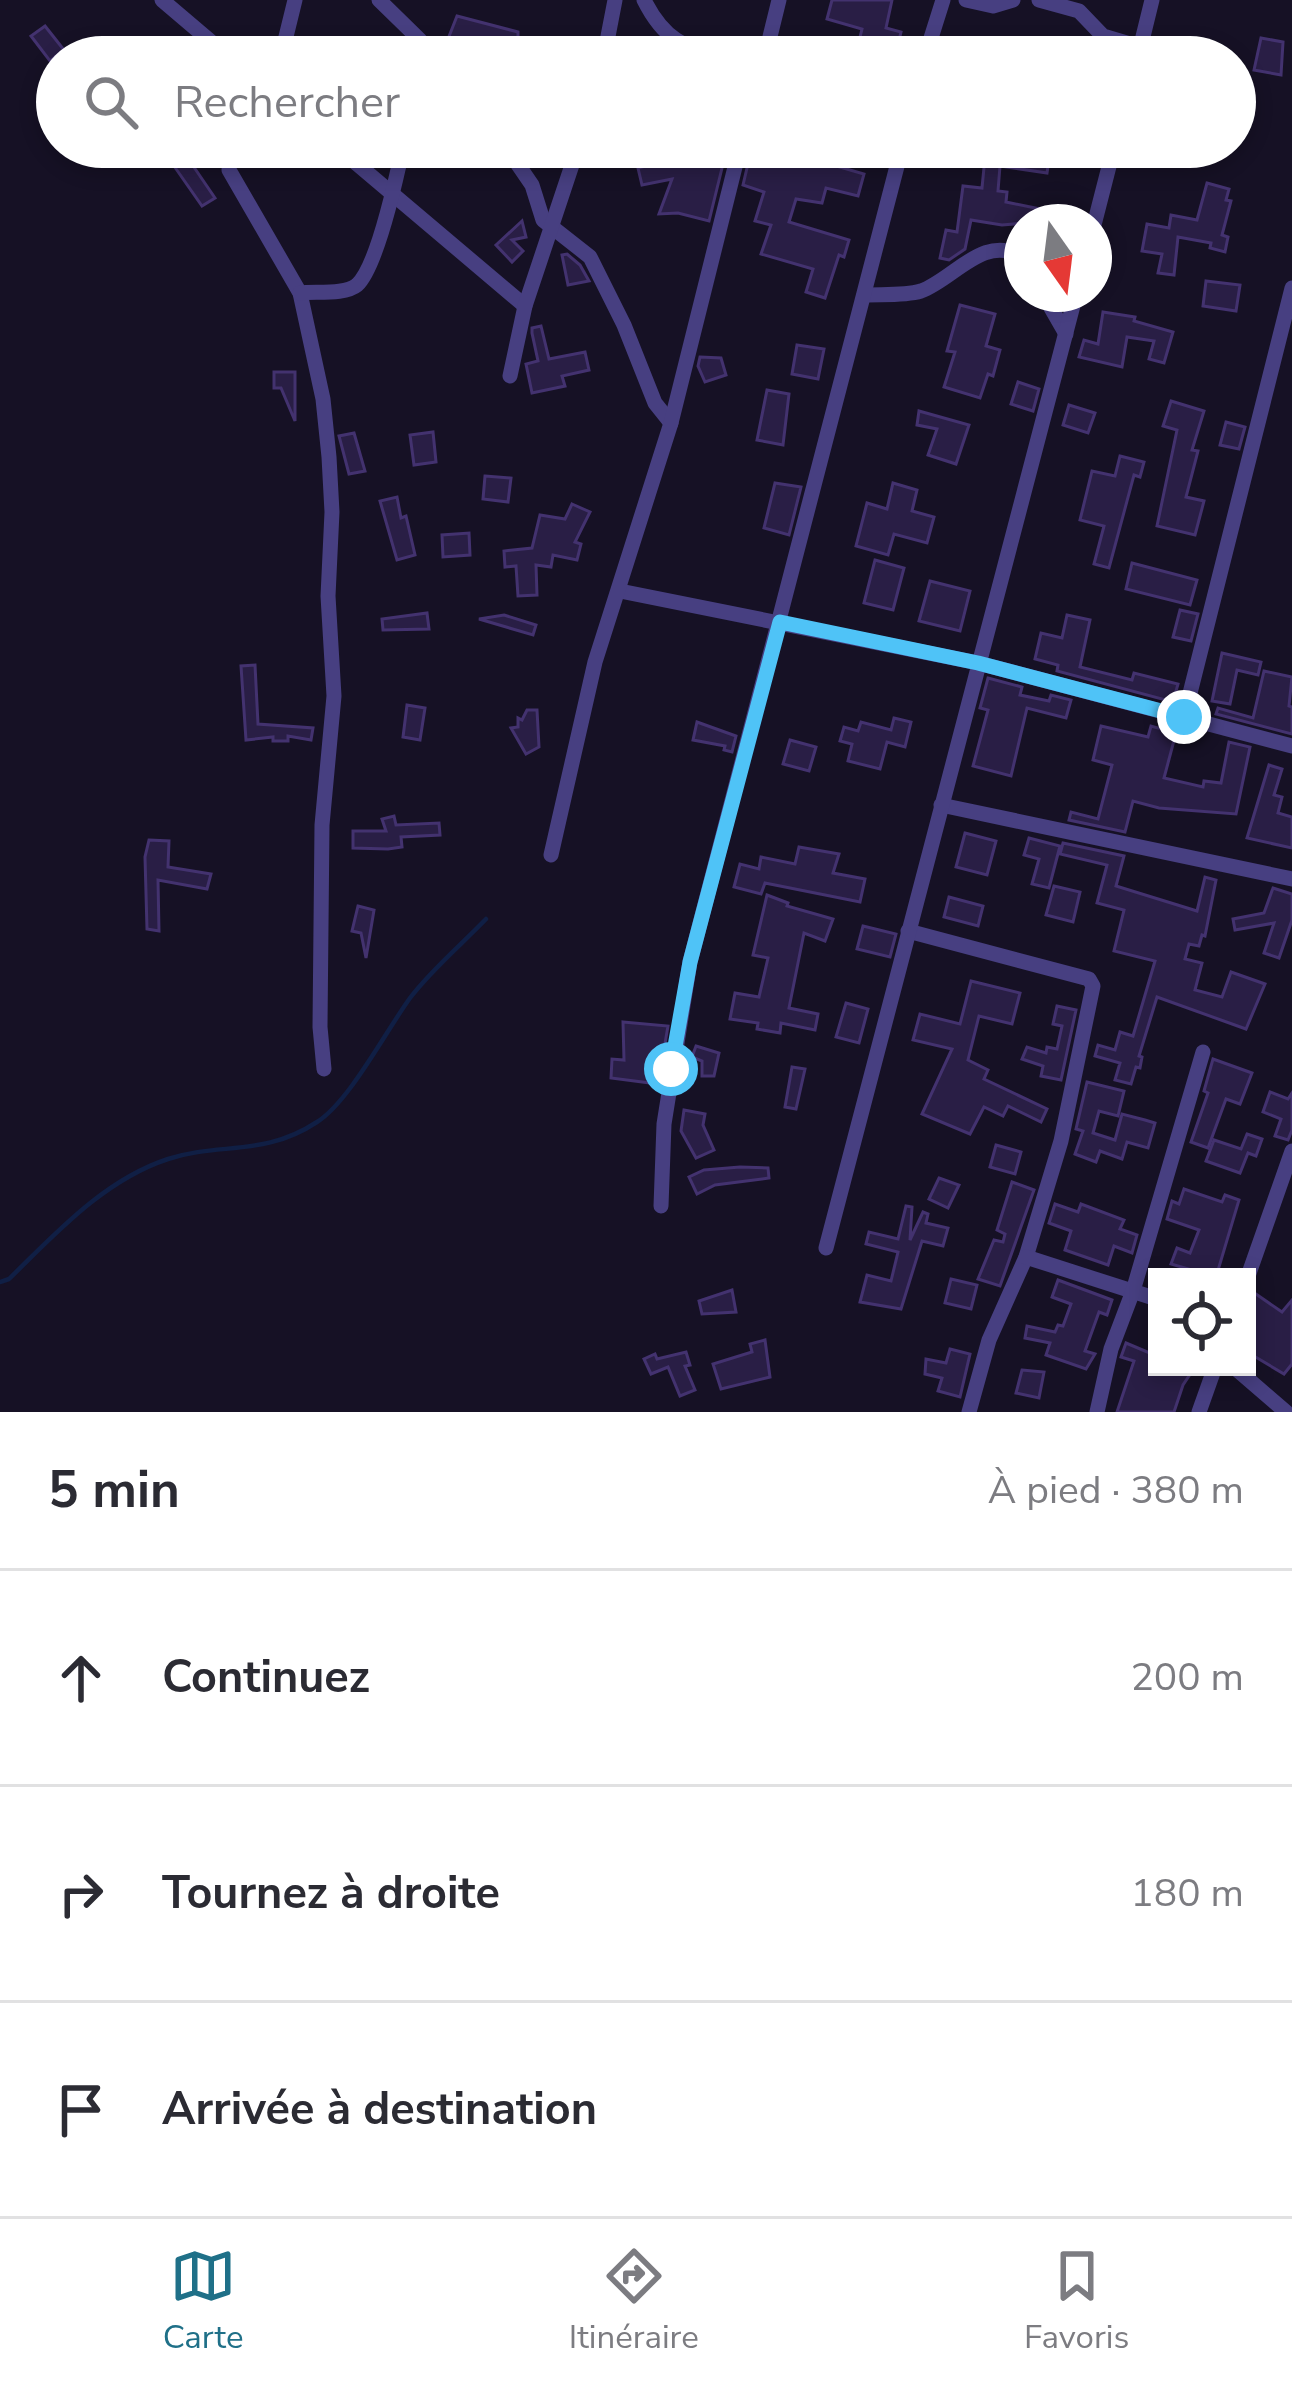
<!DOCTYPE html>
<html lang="fr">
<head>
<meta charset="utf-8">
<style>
  body { margin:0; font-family:"Nunito Sans",sans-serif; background:#f2f2f3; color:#2b2b33 }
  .controls { position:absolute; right:36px; bottom:36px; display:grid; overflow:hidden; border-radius:0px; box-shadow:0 6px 18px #0003 }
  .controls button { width:108px; height:108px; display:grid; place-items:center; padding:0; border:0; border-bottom:3px solid #e1e1e2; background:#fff; color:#2b2b33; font:60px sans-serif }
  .compass { position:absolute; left:1004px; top:204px; width:108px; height:108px; border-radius:50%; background:#fff; box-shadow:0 6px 18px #0003; rotate:166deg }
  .stop { position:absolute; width:36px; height:36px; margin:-27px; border:9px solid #4fc3f7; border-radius:50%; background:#fff }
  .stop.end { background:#4fc3f7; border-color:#fff; box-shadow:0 3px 12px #0008 }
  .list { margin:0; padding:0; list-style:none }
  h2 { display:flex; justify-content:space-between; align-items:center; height:156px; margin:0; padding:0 48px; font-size:51px }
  h2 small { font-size:39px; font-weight:400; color:#7c7c81 }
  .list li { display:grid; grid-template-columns:78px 1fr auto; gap:36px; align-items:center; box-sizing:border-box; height:216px; padding:0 48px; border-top:3px solid #e1e1e2 }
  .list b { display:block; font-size:45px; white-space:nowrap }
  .list em { font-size:39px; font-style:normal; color:#7c7c81 }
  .icon { flex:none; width:66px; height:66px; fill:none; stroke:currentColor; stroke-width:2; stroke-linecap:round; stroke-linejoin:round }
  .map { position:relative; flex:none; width:1292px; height:1412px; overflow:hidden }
  .search { position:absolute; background:#fff; box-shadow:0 6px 18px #0003; left:36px; right:36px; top:36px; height:132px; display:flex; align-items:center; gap:30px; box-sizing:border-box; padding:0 42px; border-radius:66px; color:#7c7c81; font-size:45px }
  .sheet { height:804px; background:#fff }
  nav { display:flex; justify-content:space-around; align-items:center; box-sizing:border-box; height:168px; border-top:3px solid #e1e1e2; background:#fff; font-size:33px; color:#7c7c81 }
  nav a { display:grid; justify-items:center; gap:6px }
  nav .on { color:#1f7088 }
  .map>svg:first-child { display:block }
</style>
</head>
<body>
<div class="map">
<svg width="1292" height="1412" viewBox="0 0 1292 1412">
  <rect width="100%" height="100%" fill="#161125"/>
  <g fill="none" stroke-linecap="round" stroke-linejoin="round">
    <!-- stream -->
    <path stroke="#101f45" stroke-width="4.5" d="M0,1282L9,1279C56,1233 104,1180 168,1159C220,1142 264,1157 317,1122C349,1102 386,1031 410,998C431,970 461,945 486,919"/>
  </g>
  <!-- building -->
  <g fill="#291e45" stroke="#43326f" stroke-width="3">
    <polygon points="832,0 892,0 886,28 901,32 895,57 855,57 862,29 827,19"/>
    <polygon points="457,16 518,32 518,57 441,57"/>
    <polygon points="45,26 64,50 50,61 31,36"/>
    <polygon points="1261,38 1283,42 1281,75 1254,70"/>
    <polygon points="641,147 723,164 709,221 678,213 659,214 672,179 642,185 638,168 646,166"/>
    <polygon points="752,147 815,147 812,159 864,174 858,196 826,188 822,203 796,199 789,222 849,240 844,257 839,255 825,298 806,292 813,269 761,254 771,225 755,221 764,192 743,185"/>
    <polygon points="986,147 1051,147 1047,173 1000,166 998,191 1007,192 1006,202 1040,209 1037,222 1002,225 971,220 965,249 949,260 940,258 946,230 957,232 963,186 982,188"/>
    <polygon points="187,157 215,198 202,206 174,166"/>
    <polygon points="1207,183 1229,189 1226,200 1231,201 1222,235 1228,237 1225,252 1210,248 1211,243 1178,237 1174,275 1158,273 1162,254 1142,251 1147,224 1169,228 1171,215 1197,220"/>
    <polygon points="522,221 526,237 512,240 523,251 512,262 496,245"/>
    <polygon points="567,254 580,265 589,281 568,285 562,255"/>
    <polygon points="1206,281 1240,285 1236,311 1203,306"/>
    <polygon points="960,305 995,314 986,346 1000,350 993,376 988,374 980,398 944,387 955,352 947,351"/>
    <polygon points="1103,312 1135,317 1134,321 1173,332 1164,363 1149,359 1154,341 1127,337 1122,367 1079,357 1084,340 1098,344"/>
    <polygon points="541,326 549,359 585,352 589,370 562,376 565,386 532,393 526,364 538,361 532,333 532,328"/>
    <polygon points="797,345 824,349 818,379 792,374"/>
    <polygon points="700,357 721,358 726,375 705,382 698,366"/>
    <polygon points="274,372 295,372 295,421 281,388 274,388"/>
    <polygon points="1018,382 1039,389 1033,411 1011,404"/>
    <polygon points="767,390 789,394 783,445 757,440"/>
    <polygon points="1171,401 1204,411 1192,450 1198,451 1186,497 1204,501 1195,535 1157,526 1177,430 1163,426"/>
    <polygon points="1069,405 1095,413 1088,433 1063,425"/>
    <polygon points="919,411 969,425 956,464 928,455 937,429 917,425"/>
    <polygon points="1226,422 1245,427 1239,449 1220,445"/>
    <polygon points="433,432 436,462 414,465 410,435"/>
    <polygon points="354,433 365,471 349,474 339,436"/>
    <polygon points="1120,456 1144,462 1140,477 1134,475 1109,568 1094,564 1104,526 1080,520 1092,471 1115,476"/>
    <polygon points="485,476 511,478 508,502 483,499"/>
    <polygon points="775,483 801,487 789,535 764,528"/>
    <polygon points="893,483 917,490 912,511 934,517 927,543 894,534 888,555 856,546 867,503 887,509"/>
    <polygon points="397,497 401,518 406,516 415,555 397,560 380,501"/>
    <polygon points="572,504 590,512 575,542 581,544 577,560 553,555 551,567 536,565 537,595 518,596 516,566 505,567 504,551 532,548 540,515 565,519"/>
    <polygon points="469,533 470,555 443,557 442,535"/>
    <polygon points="875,560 904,568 893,610 864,603"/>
    <polygon points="1132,563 1197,580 1190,605 1126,589"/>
    <polygon points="930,581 970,591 960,631 919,621"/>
    <polygon points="1180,610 1198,614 1191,641 1173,637"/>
    <polygon points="427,613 429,629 383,630 382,619"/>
    <polygon points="504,615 536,625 533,635 479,619"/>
    <polygon points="1067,615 1090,620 1080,667 1132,680 1134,673 1178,684 1173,702 1057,671 1058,665 1035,659 1041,633 1062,638"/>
    <polygon points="1222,653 1261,662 1258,675 1237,670 1230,704 1212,701"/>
    <polygon points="255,665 258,724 313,728 311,740 288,736 288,741 273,741 273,737 246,740 241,666"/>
    <polygon points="1264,671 1292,677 1289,706 1292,707 1292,734 1216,714 1218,708 1253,718"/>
    <polygon points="988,678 1022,687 1020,695 1049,701 1051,695 1071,700 1066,718 1027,708 1011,776 973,766 988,710 980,708"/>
    <polygon points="407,705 425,708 420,740 403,737"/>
    <polygon points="527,710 537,710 539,747 526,754 511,728 518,727 518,718 522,720"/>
    <polygon points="894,718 911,722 905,747 887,742 880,769 848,761 852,744 840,741 844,727 858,731 861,722 891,730"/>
    <polygon points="697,722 736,736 732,752 724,750 725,746 693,740"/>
    <polygon points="1101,726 1148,737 1151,726 1176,733 1164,778 1203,787 1204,781 1221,783 1229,742 1250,747 1236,814 1159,808 1133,801 1125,832 1069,820 1071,812 1098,819 1112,765 1093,760"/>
    <polygon points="790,740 816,747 809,771 783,764"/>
    <polygon points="1269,765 1282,769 1274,795 1282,797 1278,813 1292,817 1292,848 1247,838"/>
    <polygon points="394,816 396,825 439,823 440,835 401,837 402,847 388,849 353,848 353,831 386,831 382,819"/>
    <polygon points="965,833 996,841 987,875 956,867"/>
    <polygon points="1029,838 1060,846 1049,888 1032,884 1039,859 1024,855"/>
    <polygon points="149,840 169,841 168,867 211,874 207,889 158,880 159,931 147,929 145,857"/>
    <polygon points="1063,843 1124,856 1116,886 1197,911 1205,877 1216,880 1205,936 1202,935 1199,946 1189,944 1185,959 1202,963 1195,990 1222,997 1231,972 1265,984 1246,1029 1157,997 1139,1056 1142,1057 1140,1068 1136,1067 1131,1084 1115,1080 1120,1063 1095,1056 1098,1045 1115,1050 1120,1032 1133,1036 1155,961 1114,951 1124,910 1097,903 1107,865 1060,854"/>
    <polygon points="799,847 839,854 833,873 865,879 860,902 765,883 761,894 734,887 740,864 759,869 761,857 795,864"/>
    <polygon points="1054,886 1080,892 1073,922 1046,915"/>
    <polygon points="1273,888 1292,894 1292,920 1279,958 1264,953 1274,923 1235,930 1233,919 1264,913"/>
    <polygon points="767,895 788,903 787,906 833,919 825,941 804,933 789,1008 818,1014 815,1030 781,1023 780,1033 757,1029 758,1023 730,1019 735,993 759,997 768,958 753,955"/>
    <polygon points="949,897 983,906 978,926 944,917"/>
    <polygon points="358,906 374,910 366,958 361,933 352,931"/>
    <polygon points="863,926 896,934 890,957 857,949"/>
    <polygon points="971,981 1020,993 1012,1024 979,1016 968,1060 988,1070 984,1079 1047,1109 1041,1122 1008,1106 1003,1116 984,1107 970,1134 922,1114 952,1049 913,1040 920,1014 960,1024"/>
    <polygon points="846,1003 868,1009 859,1043 836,1037"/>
    <polygon points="1057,1006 1076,1010 1061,1080 1041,1076 1043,1066 1022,1059 1027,1047 1046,1053 1047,1047 1057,1049 1062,1026 1053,1024"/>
    <polygon points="623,1022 668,1026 658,1084 611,1078 612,1059 624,1060"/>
    <polygon points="696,1046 719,1053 714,1076 702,1076 702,1061 692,1057"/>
    <polygon points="1213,1059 1252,1073 1240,1104 1226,1099 1208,1148 1191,1142 1208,1093 1204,1091"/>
    <polygon points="792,1067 805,1069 796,1109 785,1107"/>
    <polygon points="1087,1082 1124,1091 1118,1116 1099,1111 1093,1133 1115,1140 1122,1114 1145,1120 1155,1123 1148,1148 1127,1142 1122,1159 1100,1151 1096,1162 1075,1154 1083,1131 1076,1129"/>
    <polygon points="1270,1092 1288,1099 1292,1093 1292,1130 1288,1140 1275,1136 1281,1119 1263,1112"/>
    <polygon points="684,1110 705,1114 703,1125 714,1150 696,1158 681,1131"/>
    <polygon points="1247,1134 1262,1139 1256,1156 1248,1153 1240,1173 1206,1161 1214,1140 1241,1149"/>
    <polygon points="996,1145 1021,1152 1015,1174 990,1167"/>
    <polygon points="740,1167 768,1168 769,1178 715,1185 697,1194 689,1177 704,1170"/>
    <polygon points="939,1178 959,1185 948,1208 929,1199"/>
    <polygon points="1012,1182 1034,1190 1000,1286 978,1279 994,1240 1003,1242 1005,1234 997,1230"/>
    <polygon points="1184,1189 1222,1202 1225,1195 1239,1200 1216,1277 1171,1264 1177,1248 1190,1253 1199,1230 1167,1219 1172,1201 1179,1204"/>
    <polygon points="1055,1204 1078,1212 1081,1204 1124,1220 1120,1229 1137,1235 1132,1253 1114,1246 1108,1265 1065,1250 1071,1231 1049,1223"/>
    <polygon points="906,1206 912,1207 910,1240 923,1212 928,1214 926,1223 948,1228 943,1246 922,1241 901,1309 860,1302 867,1275 891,1281 898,1252 866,1244 869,1232 898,1239"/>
    <polygon points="951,1279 977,1285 971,1309 945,1303"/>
    <polygon points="1058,1280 1112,1300 1107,1315 1099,1312 1085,1351 1095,1354 1086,1369 1046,1355 1050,1343 1025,1338 1027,1326 1055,1332 1058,1325 1063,1326 1071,1304 1052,1297"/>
    <polygon points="732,1290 736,1312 702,1314 699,1301"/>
    <polygon points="1253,1292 1282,1312 1292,1300 1292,1364 1284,1374 1247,1352 1247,1309"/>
    <polygon points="765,1340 770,1377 721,1389 713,1364 752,1352 750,1344"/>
    <polygon points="1126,1343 1157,1356 1157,1367 1195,1367 1183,1385 1174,1412 1117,1412 1134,1361 1121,1357"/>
    <polygon points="950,1349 970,1354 960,1397 938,1391 942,1378 925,1374 926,1359 946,1363"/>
    <polygon points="686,1352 690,1365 685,1366 695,1390 680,1396 668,1367 651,1374 644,1359 655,1354 657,1359"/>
    <polygon points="1022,1370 1044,1372 1039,1398 1016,1393"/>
  </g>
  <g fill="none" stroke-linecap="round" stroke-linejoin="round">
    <!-- minor -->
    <g stroke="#473f81" stroke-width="15">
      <polyline points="162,0 229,57"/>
      <polyline points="379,0 420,40 423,57"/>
      <path d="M644,0C664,40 683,47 724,57"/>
      <polyline points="966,0 993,6 1013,0"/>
      <polyline points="1039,0 1079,11 1103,36 1140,47"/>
      <polyline points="281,57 295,0"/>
      <polyline points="604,57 615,0"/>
      <polyline points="765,57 779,0"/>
      <polyline points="925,57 943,0"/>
      <polyline points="1138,57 1152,0"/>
      <polyline points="231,147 229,170 300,293 323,399 329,457 332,512 328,596 334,696 322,825 320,1027 324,1069"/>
      <polyline points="337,147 525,306"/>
      <polyline points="506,147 532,185 543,220 590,257 624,325 655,403 671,423"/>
      <polyline points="1094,225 1114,147"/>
      <path d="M300,293C315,291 345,295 357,285C377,267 397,175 403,147"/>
      <polyline points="1043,294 1066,334"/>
      <path d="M864,295C882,294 904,296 921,291C954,279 984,233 1022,257"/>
      <polyline points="510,376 525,306 578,147"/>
      <polyline points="620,591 978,663 1292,746"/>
      <polyline points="1184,717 1292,288"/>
      <polyline points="941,805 1292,879"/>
      <polyline points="551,855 595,662 671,423 740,147"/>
      <polyline points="908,931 1089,979 1093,986 1061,1141 1026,1257 989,1340 969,1412"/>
      <polyline points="661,1206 664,1124 690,962 902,147"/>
      <polyline points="826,1248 1076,294"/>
      <polyline points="1026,1257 1157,1299"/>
      <polyline points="1247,1279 1292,1151"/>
      <polyline points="1234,1367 1286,1412"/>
      <polyline points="1097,1412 1111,1349 1133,1291 1203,1052"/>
      <polyline points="1199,1412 1215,1367"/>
    </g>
  </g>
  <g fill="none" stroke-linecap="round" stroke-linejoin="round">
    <!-- route -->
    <polyline stroke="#4fc3f7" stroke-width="15" points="671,1069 690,962 780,622 978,663 1184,717"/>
  </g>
</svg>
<div class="controls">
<button><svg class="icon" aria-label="locate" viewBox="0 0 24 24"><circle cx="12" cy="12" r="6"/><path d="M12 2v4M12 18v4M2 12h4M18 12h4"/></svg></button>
</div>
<svg class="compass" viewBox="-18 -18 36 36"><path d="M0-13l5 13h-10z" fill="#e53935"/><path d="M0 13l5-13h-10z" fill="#7c7c81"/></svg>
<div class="stop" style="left:671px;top:1069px"></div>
<div class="stop end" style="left:1184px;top:717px"></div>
<div class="search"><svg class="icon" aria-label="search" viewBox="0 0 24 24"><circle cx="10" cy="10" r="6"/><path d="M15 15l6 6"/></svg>Rechercher</div>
</div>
<section class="sheet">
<h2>5 min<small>À pied · 380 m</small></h2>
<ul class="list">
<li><svg class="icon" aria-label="ahead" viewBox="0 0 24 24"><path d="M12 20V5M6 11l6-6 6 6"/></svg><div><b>Continuez</b></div><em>200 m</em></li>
<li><svg class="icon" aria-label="right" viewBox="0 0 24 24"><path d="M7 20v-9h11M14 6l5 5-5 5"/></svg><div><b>Tournez à droite</b></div><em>180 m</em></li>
<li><svg class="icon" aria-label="arrive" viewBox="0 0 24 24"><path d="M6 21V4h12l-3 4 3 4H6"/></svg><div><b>Arrivée à destination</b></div></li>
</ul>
</section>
<nav>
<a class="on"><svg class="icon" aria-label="map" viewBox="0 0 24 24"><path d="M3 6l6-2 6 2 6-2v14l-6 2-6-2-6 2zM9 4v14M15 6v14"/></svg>Carte</a>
<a><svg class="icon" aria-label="directions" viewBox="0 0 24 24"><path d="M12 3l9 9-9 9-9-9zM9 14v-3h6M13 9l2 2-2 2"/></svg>Itinéraire</a>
<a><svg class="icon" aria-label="saved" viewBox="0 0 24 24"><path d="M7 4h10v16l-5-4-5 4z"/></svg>Favoris</a>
</nav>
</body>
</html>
